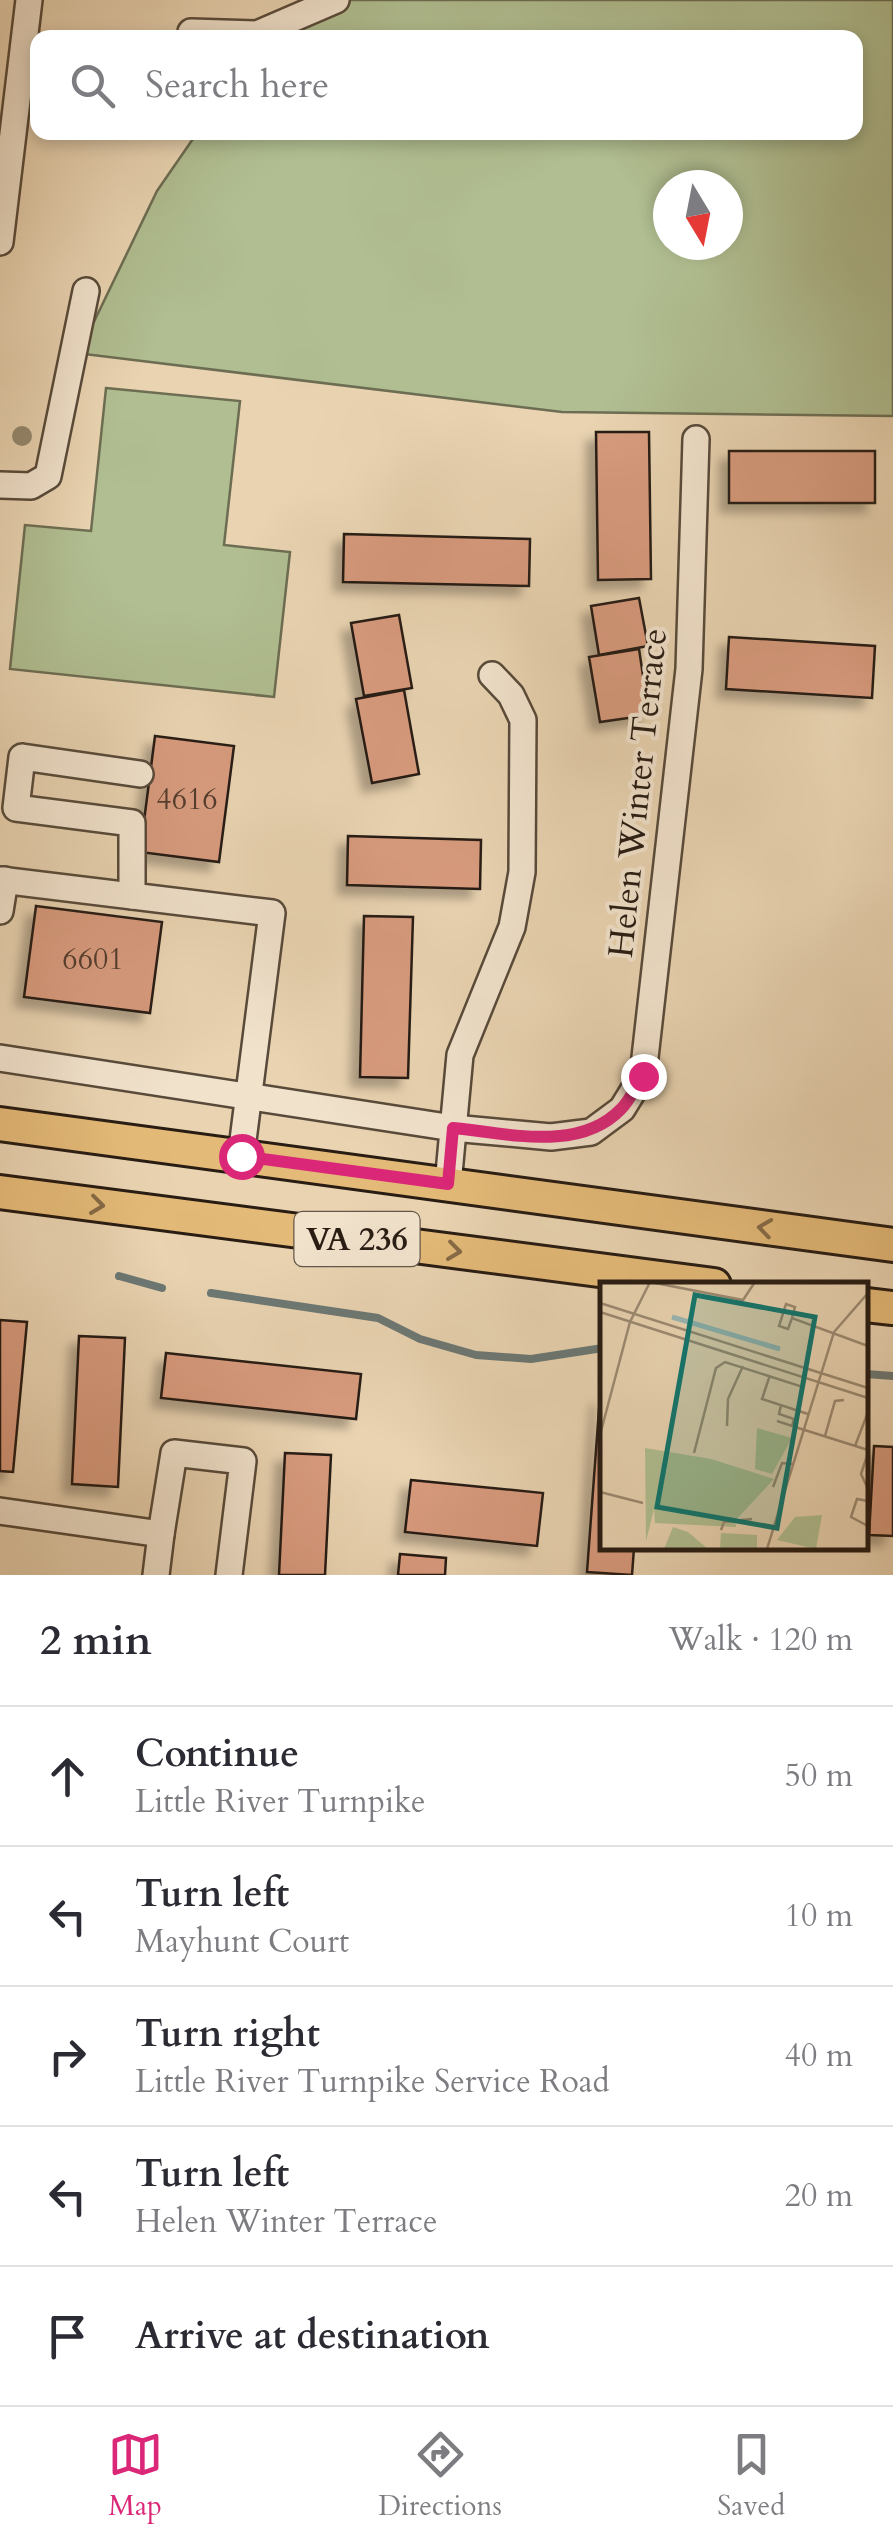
<!DOCTYPE html>
<html lang="en">
<head>
<meta charset="utf-8">
<style>
  body { margin:0; font-family:Cardo,serif; background:#f7f7f7; color:#2b2b33 }
  .compass { position:absolute; left:653px; top:170px; width:90px; height:90px; border-radius:50%; background:#fff; box-shadow:0 5px 15px #0003; rotate:170deg }
  .stop { position:absolute; width:30px; height:30px; margin:-22px; border:8px solid #db2777; border-radius:50%; background:#fff }
  .stop.end { background:#db2777; border-color:#fff; box-shadow:0 2px 10px #0008 }
  .list { margin:0; padding:0; list-style:none }
  h2 { display:flex; justify-content:space-between; align-items:center; height:130px; margin:0; padding:0 40px; font-size:42px }
  h2 small { font-size:32px; font-weight:400; color:#7c7c81 }
  .list li { display:grid; grid-template-columns:65px 1fr auto; gap:30px; align-items:center; box-sizing:border-box; height:140px; padding:0 40px; border-top:2px solid #e1e1e2 }
  .list b { display:block; font-size:38px; white-space:nowrap }
  .list p { margin:0; font-size:32px; white-space:nowrap; color:#7c7c81 }
  .list em { font-size:32px; font-style:normal; color:#7c7c81 }
  .icon { flex:none; width:55px; height:55px; fill:none; stroke:currentColor; stroke-width:2; stroke-linecap:round; stroke-linejoin:round }
  .map { position:relative; flex:none; width:893px; height:1575px; overflow:hidden }
  .search { position:absolute; background:#fff; box-shadow:0 5px 15px #0003; left:30px; right:30px; top:30px; height:110px; display:flex; align-items:center; gap:25px; box-sizing:border-box; padding:0 35px; border-radius:20px; color:#7c7c81; font-size:38px }
  .sheet { height:830px; background:#fff }
  nav { display:flex; justify-content:space-around; align-items:center; box-sizing:border-box; height:140px; border-top:2px solid #e1e1e2; background:#fff; font-size:28px; color:#7c7c81 }
  nav a { display:grid; justify-items:center; gap:5px }
  nav .on { color:#db2777 }
  .map>svg:first-child { display:block }
</style>
</head>
<body>
<div class="map">
<svg width="893" height="1575" viewBox="0 0 893 1575">
  <defs>
    <filter id="shadow"><feDropShadow dx="-9" dy="9" stdDeviation="5" flood-color="#0004"/></filter>
  </defs>
  <rect width="100%" height="100%" fill="#e9d3b1"/>
  <filter id="stains"><feTurbulence type="fractalNoise" baseFrequency=".002" numOctaves="4"/><feColorMatrix values="0 0 0 0 .2 0 0 0 0 .09 0 0 0 0 .02 0 0 0 .5 -.17"/></filter>
  <radialGradient id="worn" r=".72"><stop offset=".6" stop-color="#630" stop-opacity="0"/><stop offset="1" stop-color="#630" stop-opacity=".3"/></radialGradient>
  <!-- green -->
  <g fill="#b0be91" stroke="#6c6d52" stroke-width="2.5" fill-rule="evenodd">
    <path d="M312,0H893V416L562,412L84,354L90,330L157,191L197,133L856,132V38L270,37ZM668,185H728V245H668Z"/>
    <polygon points="106,388 240,401 224,545 290,552 274,697 10,669 25,525 91,531"/>
  </g>
  <g fill="none" stroke-linecap="round" stroke-linejoin="round">
    <!-- stream -->
    <g stroke="#6c7874" stroke-width="8">
      <polyline points="119,1276 162,1288"/>
      <polyline points="211,1293 378,1318 420,1339 476,1355 531,1359 603,1348"/>
      <polyline points="866,1374 893,1376"/>
    </g>
  </g>
  <!-- building -->
  <g fill="#d79a7d" stroke="#281c13" stroke-width="2.5" filter="url(#shadow)">
    <polygon points="596,432 649,432 651,579 598,580"/>
    <rect x="729" y="451" width="146" height="52"/>
    <polygon points="344,534 530,539 529,586 343,582"/>
    <polygon points="639,598 648,646 599,655 591,606"/>
    <polygon points="399,615 412,688 364,696 351,623"/>
    <polygon points="729,637 875,646 872,698 726,689"/>
    <polygon points="639,649 649,715 600,722 589,657"/>
    <polygon points="404,690 419,774 372,783 356,699"/>
    <polygon points="155,736 234,746 219,862 140,852"/>
    <polygon points="348,836 481,840 480,889 347,885"/>
    <polygon points="36,906 162,922 150,1013 24,997"/>
    <polygon points="364,916 413,917 408,1078 360,1077"/>
    <polygon points="0,1320 27,1322 13,1472 0,1471"/>
    <polygon points="79,1336 125,1338 118,1487 72,1484"/>
    <polygon points="166,1353 361,1374 356,1419 161,1398"/>
    <polygon points="600,1396 603,1397 603,1548 634,1548 632,1575 587,1572"/>
    <polygon points="874,1446 893,1447 893,1536 869,1535"/>
    <polygon points="285,1453 331,1455 325,1575 279,1575"/>
    <polygon points="411,1480 543,1493 537,1546 405,1532"/>
    <polygon points="400,1554 446,1558 445,1575 398,1575"/>
  </g>
  <g fill="none" stroke-linecap="round" stroke-linejoin="round">
    <defs>
      <g id="minor">
        <polyline points="191,32 257,34 336,0"/>
        <polyline points="0,242 29,0"/>
        <polyline points="0,485 31,486 48,476 86,291"/>
        <polyline points="0,880 272,913 241,1156"/>
        <polyline points="132,896 132,823 16,808 22,757 140,774"/>
        <polyline points="0,911 5,880"/>
        <polyline points="0,1058 453,1128 551,1137 591,1132 622,1109 643,1075 689,669 696,439"/>
        <polyline points="448,1184 460,1055 512,927 522,872 523,720 511,695 492,675"/>
        <polyline points="0,1511 161,1534 174,1453 243,1461 229,1575"/>
        <polyline points="156,1575 161,1534"/>
      </g>
      <g id="major">
        <polyline points="0,1124 893,1245"/>
        <polyline points="0,1192 714,1285"/>
        <polyline points="866,1305 893,1308"/>
      </g>
    </defs>
    <!-- minor casing -->
    <use href="#minor" stroke="#584a3a" stroke-width="30"/>
    <!-- major casing -->
    <use href="#major" stroke="#281c13" stroke-width="38"/>
    <!-- minor -->
    <use href="#minor" stroke="#f1e2cc" stroke-width="25"/>
    <!-- major -->
    <use href="#major" stroke="#e4ba78" stroke-width="32"/>
  </g>
  <!-- trees -->
  <circle fill="#95896f" cx="22" cy="436" r="10"/>
  <!-- one-way arrows -->
  <defs><path id="oneway-chevron" d="M-2-3.5L2.5 0L-2 3.5" fill="none" stroke-width="1.6" stroke-linecap="round" stroke-linejoin="round" transform="scale(2.5)"/></defs>
  <g stroke="#866b46">
    <use href="#oneway-chevron" transform="translate(97 1205) rotate(7)"/>
    <use href="#oneway-chevron" transform="translate(765 1228) rotate(-172)"/>
    <use href="#oneway-chevron" transform="translate(454 1251) rotate(7)"/>
  </g>
  <g fill="none" stroke-linecap="round" stroke-linejoin="round">
    <!-- route -->
    <path stroke="#db2777" stroke-width="12" d="M241,1156L448,1184L453,1128C507,1133 579,1153 621,1109C630,1100 636,1086 643,1076"/>
  </g>
  <g text-anchor="middle" stroke-width="8" stroke-linejoin="round" paint-order="stroke">
    <!-- number labels -->
    <g font-size="30" fill="#543c2e">
      <text x="187" y="809">4616</text>
      <text x="93" y="969">6601</text>
    </g>
    <!-- shield labels -->
    <rect fill="#f1e2cc" stroke="#64574a" stroke-width="2.5" x="294.5" y="1212" width="125" height="54" rx="8"/>
    <g font-size="32" font-weight="bold" fill="#281c13">
      <text x="357" y="1250">VA 236</text>
    </g>
    <!-- street labels -->
    <g font-size="35" fill="#281c13" stroke="#f1e2cc">
      <text transform="translate(637 793) rotate(-84)" y="12">Helen Winter Terrace</text>
    </g>
  </g>
  <!-- overview -->
  <g transform="translate(600 1282)">
    <rect width="268" height="268" fill="#e9d3b1"/>
    <path d="M157,146L192,156L172,192L155,187ZM45,166L111,177L174,197L135,239L136,245L55,241L54,227L46,259ZM222,233L216,267L177,258L195,235ZM73,245L88,250L108,267H64ZM121,251L157,253V267H120Z" fill="#b0be91"/>
    <path fill="none" stroke="#99b6b4" stroke-width="5" d="M72,35L180,67"/>
    <path fill="none" stroke="#9c8a72" stroke-width="2.5" d="M50,0L143,18L155,0M0,21L268,106M0,30L268,116M192,36L195,25L186,22L179,44L188,47L192,36L268,64M170,93L162,117L208,132M177,139L192,144L194,137L179,132L181,123M127,144L128,117L143,84M192,144L268,168M0,153L30,40L50,0M225,154L235,119L244,118M255,164L268,130M94,171L116,86L125,80L203,105L197,128M268,171L261,192L268,207M173,205L182,181L193,182M0,210L43,221M268,219L257,217L251,235L268,244M121,248L124,240L152,237M167,267L234,50L268,11"/>
    <path fill="#0f766e" fill-opacity="0.15" stroke="#0f766e" stroke-width="5" d="M95,13L215,35L177,246L57,225Z"/>
    <rect width="268" height="268" fill="none" stroke="#281c13" stroke-width="5"/>
  </g>
  <rect width="100%" height="100%" filter="url(#stains)"/>
  <rect width="100%" height="100%" fill="url(#worn)"/>
</svg>
<svg class="compass" viewBox="-18 -18 36 36"><path d="M0-13l5 13h-10z" fill="#e53935"/><path d="M0 13l5-13h-10z" fill="#7c7c81"/></svg>
<div class="stop" style="left:241px;top:1156px"></div>
<div class="stop end" style="left:643px;top:1076px"></div>
<div class="search"><svg class="icon" aria-label="search" viewBox="0 0 24 24"><circle cx="10" cy="10" r="6"/><path d="M15 15l6 6"/></svg>Search here</div>
</div>
<section class="sheet">
<h2>2 min<small>Walk · 120 m</small></h2>
<ul class="list">
<li><svg class="icon" aria-label="ahead" viewBox="0 0 24 24"><path d="M12 20V5M6 11l6-6 6 6"/></svg><div><b>Continue</b><p>Little River Turnpike</p></div><em>50 m</em></li>
<li><svg class="icon" aria-label="left" viewBox="0 0 24 24"><path d="M17 20v-9H6M10 6l-5 5 5 5"/></svg><div><b>Turn left</b><p>Mayhunt Court</p></div><em>10 m</em></li>
<li><svg class="icon" aria-label="right" viewBox="0 0 24 24"><path d="M7 20v-9h11M14 6l5 5-5 5"/></svg><div><b>Turn right</b><p>Little River Turnpike Service Road</p></div><em>40 m</em></li>
<li><svg class="icon" aria-label="left" viewBox="0 0 24 24"><path d="M17 20v-9H6M10 6l-5 5 5 5"/></svg><div><b>Turn left</b><p>Helen Winter Terrace</p></div><em>20 m</em></li>
<li><svg class="icon" aria-label="arrive" viewBox="0 0 24 24"><path d="M6 21V4h12l-3 4 3 4H6"/></svg><div><b>Arrive at destination</b></div></li>
</ul>
</section>
<nav>
<a class="on"><svg class="icon" aria-label="map" viewBox="0 0 24 24"><path d="M3 6l6-2 6 2 6-2v14l-6 2-6-2-6 2zM9 4v14M15 6v14"/></svg>Map</a>
<a><svg class="icon" aria-label="directions" viewBox="0 0 24 24"><path d="M12 3l9 9-9 9-9-9zM9 14v-3h6M13 9l2 2-2 2"/></svg>Directions</a>
<a><svg class="icon" aria-label="saved" viewBox="0 0 24 24"><path d="M7 4h10v16l-5-4-5 4z"/></svg>Saved</a>
</nav>
</body>
</html>
